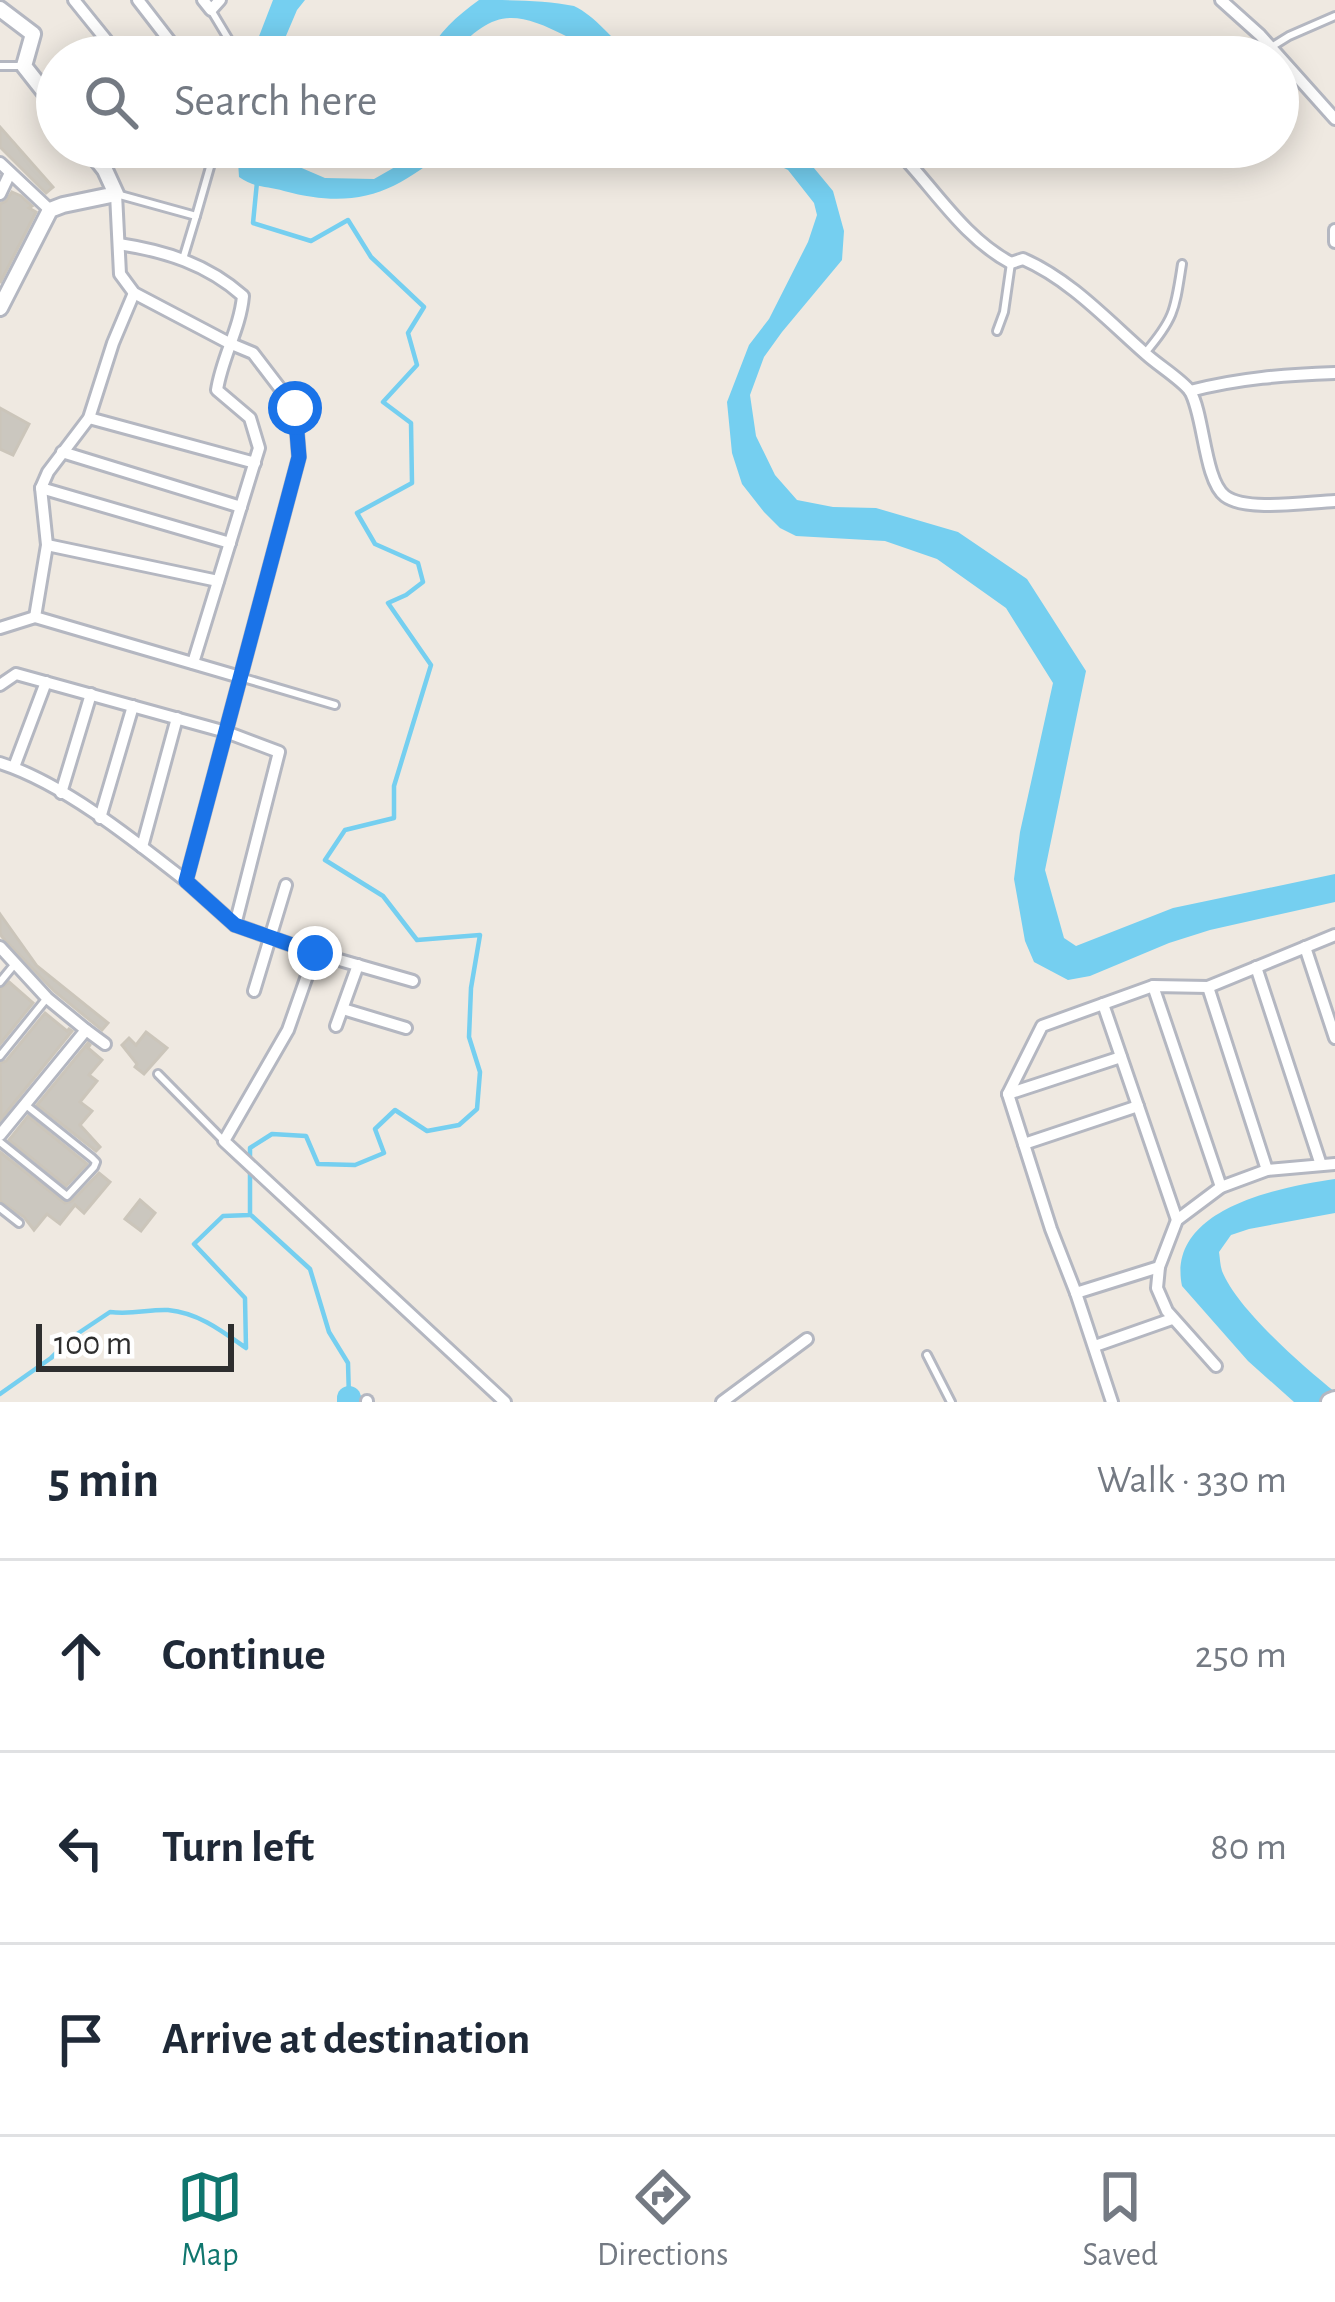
<!DOCTYPE html>
<html lang="en">
<head>
<meta charset="utf-8">
<style>
  body { margin:0; font-family:"Alegreya Sans",sans-serif; background:#f6f6f7; color:#1f2937 }
  .scale { position:absolute; left:36px; bottom:30px; width:198px; box-sizing:border-box; padding-left:12px; border:6px solid #2e2e2e; border-top:0; font-size:33px; line-height:42px; white-space:nowrap; color:#2e2e2e; -webkit-text-stroke:9px #fff; paint-order:stroke }
  .stop { position:absolute; width:36px; height:36px; margin:-27px; border:9px solid #1a73e8; border-radius:50%; background:#fff }
  .stop.end { background:#1a73e8; border-color:#fff; box-shadow:0 3px 12px #0008 }
  .list { margin:0; padding:0; list-style:none }
  h2 { display:flex; justify-content:space-between; align-items:center; height:156px; margin:0; padding:0 48px; font-size:51px }
  h2 small { font-size:39px; font-weight:400; color:#747a83 }
  .list li { display:grid; grid-template-columns:78px 1fr auto; gap:36px; align-items:center; box-sizing:border-box; height:192px; padding:0 48px; border-top:3px solid #e0e1e3 }
  .list b { display:block; font-size:45px; white-space:nowrap }
  .list em { font-size:39px; font-style:normal; color:#747a83 }
  .icon { flex:none; width:66px; height:66px; fill:none; stroke:currentColor; stroke-width:2; stroke-linecap:round; stroke-linejoin:round }
  .map { position:relative; flex:none; width:1335px; height:1402px; overflow:hidden }
  .search { position:absolute; background:#fff; box-shadow:0 6px 30px #0003; left:36px; right:36px; top:36px; height:132px; display:flex; align-items:center; gap:30px; box-sizing:border-box; padding:0 42px; border-radius:66px; color:#747a83; font-size:45px }
  .sheet { height:732px; background:#fff }
  nav { display:flex; justify-content:space-around; align-items:center; box-sizing:border-box; height:168px; border-top:3px solid #e0e1e3; background:#fff; font-size:33px; color:#747a83 }
  nav a { display:grid; justify-items:center; gap:6px }
  nav .on { color:#0f766e }
  .map>svg:first-child { display:block }
</style>
</head>
<body>
<div class="map">
<svg width="1335" height="1402" viewBox="0 0 1335 1402">
  <rect width="100%" height="100%" fill="#efe9e1"/>
  <!-- water -->
  <g fill="#75cff0">
    <polygon points="273,0 305,0 297,10 277,57 251,57"/>
    <path d="M479,0C508,0 546,0 574,6C595,16 614,40 631,57C622,57 610,59 601,57C590,55 579,43 568,37C512,8 492,10 450,57H427C438,32 457,16 479,0Z"/>
    <path d="M244,147H271L283,160L325,178L374,179L395,167L400,147H449C395,194 355,210 284,191C267,186 254,188 239,177L238,161L246,156Z"/>
    <polygon points="722,147 788,147 809,162 833,191 844,231 842,260 782,332 764,357 750,395 756,436 775,475 797,500 833,507 876,508 958,532 1027,579 1086,671 1045,870 1064,938 1076,946 1173,908 1335,874 1335,902 1210,930 1169,943 1090,976 1068,980 1034,962 1025,941 1014,879 1020,832 1053,683 1006,608 937,559 885,541 796,536 780,528 764,512 742,484 732,453 727,402 749,345 769,319 808,242 817,215 814,203 788,170 770,161 741,155"/>
    <path d="M1335,1179V1213L1249,1229L1231,1235L1219,1252C1220,1258 1220,1265 1222,1271C1237,1309 1303,1366 1335,1392V1402H1294L1248,1361L1182,1286C1166,1208 1281,1187 1335,1179Z"/>
  </g>
  <g fill="none" stroke-linecap="round" stroke-linejoin="round">
    <!-- stream -->
    <g stroke="#75cff0" stroke-width="4.5">
      <polyline points="252,1216 310,1269 329,1332 348,1363 349,1398"/>
      <path d="M0,1394L51,1358L74,1336L110,1312C133,1315 149,1309 168,1310C199,1313 222,1331 246,1348L245,1298L194,1244L223,1216L250,1215V1148L272,1134L306,1136L318,1164L355,1165L384,1153L375,1129L395,1110L427,1131L459,1125L477,1109L480,1072L469,1037L471,988L480,935L417,940L383,896L325,860L345,830L394,818V786L431,665L388,603L406,595L423,582L418,563L375,544L357,513L412,483L411,423L383,402L417,365L408,333L424,307L371,257L348,220L311,241L253,223L257,182"/>
    </g>
    <!-- river -->
    <polyline stroke="#75cff0" stroke-width="24" points="349,1398 349,1402"/>
  </g>
  <!-- building -->
  <g fill="#cbc7bf" stroke="#cbc5ba" stroke-width="3">
    <polygon points="0,127 53,187 46,193 0,147"/>
    <polygon points="12,192 21,196 32,206 29,208 36,212 0,283 0,204 6,201"/>
    <polygon points="0,408 29,424 13,455 0,449"/>
    <polygon points="0,914 37,966 108,1023 102,1030 54,991 3,938 0,934"/>
    <polygon points="9,982 33,1003 0,1044 0,989"/>
    <polygon points="45,1013 67,1031 69,1029 72,1031 1,1119 0,1063 6,1061"/>
    <polygon points="146,1032 167,1048 144,1074 135,1067 137,1064 122,1045 129,1038 136,1045"/>
    <polygon points="88,1043 90,1045 88,1048 102,1060 89,1075 97,1081 80,1102 92,1111 80,1125 100,1147 96,1151 37,1105"/>
    <polygon points="28,1116 87,1164 66,1186 9,1140"/>
    <polygon points="0,1152 65,1203 72,1201 99,1173 110,1182 84,1213 75,1205 60,1224 47,1214 34,1230 24,1217 0,1201"/>
    <polygon points="140,1200 155,1213 141,1231 125,1219"/>
  </g>
  <g fill="none" stroke-linecap="round" stroke-linejoin="round">
    <defs>
      <g id="service">
        <polyline points="211,10 229,40 225,57"/>
        <polyline points="1273,46 1289,36 1335,16"/>
        <polyline points="0,66 21,66"/>
        <polyline points="120,195 196,216 183,259"/>
        <polyline points="196,216 210,167 211,147"/>
        <polyline points="997,331 1004,312 1011,263"/>
        <path d="M1145,353C1175,318 1175,309 1182,264"/>
        <polyline points="240,677 335,705"/>
        <polyline points="0,982 14,965"/>
        <polyline points="0,1056 47,998"/>
        <polyline points="158,1074 224,1141"/>
        <polyline points="0,1142 67,1196 94,1167 96,1162 92,1158 27,1106"/>
        <polyline points="0,1208 19,1223"/>
        <polyline points="927,1355 951,1402"/>
      </g>
      <g id="minor">
        <polyline points="74,0 120,57"/>
        <polyline points="138,0 182,57"/>
        <polyline points="203,0 211,10 220,0"/>
        <polyline points="1221,0 1260,35 1335,119"/>
        <path d="M894,147C932,185 962,237 1011,263L1023,259C1071,280 1108,321 1147,355C1158,365 1182,380 1190,391C1204,414 1204,480 1225,496C1246,512 1308,502 1335,501"/>
        <polyline points="0,163 50,210"/>
        <polyline points="0,194 10,173"/>
        <polyline points="116,194 120,274 134,293 229,343 253,353 295,408 299,457 186,881 235,925 315,953"/>
        <polyline points="1335,230 1335,242"/>
        <path d="M119,244C165,251 207,264 243,296C240,329 222,357 217,390L250,418L259,448L193,663"/>
        <polyline points="134,293 113,343 89,418 48,472 41,488 47,545 35,617 240,677"/>
        <path d="M1190,391C1240,378 1284,375 1335,373"/>
        <polyline points="89,418 255,463"/>
        <polyline points="62,452 241,507"/>
        <polyline points="41,488 230,543"/>
        <polyline points="47,545 218,581"/>
        <polyline points="0,628 35,617"/>
        <polyline points="0,685 16,674 226,732 279,752 235,925"/>
        <path d="M0,763C63,783 134,840 186,881"/>
        <polyline points="14,767 46,682"/>
        <polyline points="61,793 91,694"/>
        <polyline points="100,818 133,706"/>
        <polyline points="142,847 177,718"/>
        <polyline points="0,947 47,998 86,1030 0,1135"/>
        <polyline points="1305,947 1335,1038"/>
        <polyline points="1256,967 1321,1165"/>
        <polyline points="413,981 315,953 288,1030 224,1141 505,1402"/>
        <polyline points="1153,986 1221,1187"/>
        <polyline points="1208,987 1267,1170"/>
        <polyline points="254,991 286,885"/>
        <polyline points="1103,1004 1177,1220"/>
        <polyline points="343,1009 406,1028"/>
        <polyline points="336,1026 358,965"/>
        <polyline points="86,1030 105,1044"/>
        <polyline points="1008,1094 1121,1057"/>
        <polyline points="1024,1144 1138,1106"/>
        <polyline points="1159,1267 1157,1288 1167,1311 1216,1366"/>
        <polyline points="1076,1293 1051,1229 1008,1094 1042,1026 1153,986 1208,987 1335,935"/>
        <polyline points="1095,1346 1172,1319"/>
        <polyline points="367,1401 367,1402"/>
        <polyline points="722,1402 807,1339"/>
        <polyline points="1112,1402 1076,1293 1159,1267 1177,1220 1221,1187 1267,1170 1335,1164"/>
      </g>
      <g id="tertiary">
        <polyline points="0,9 33,34 24,66 57,108"/>
        <polyline points="0,308 50,210 63,205 116,194 105,170 87,147"/>
      </g>
      <polyline id="secondary" points="1330,1402 1335,1400"/>
    </defs>
    <!-- service casing -->
    <use href="#service" stroke="#b4b7c1" stroke-width="12"/>
    <!-- minor casing -->
    <use href="#minor" stroke="#b4b7c1" stroke-width="16"/>
    <!-- tertiary casing -->
    <use href="#tertiary" stroke="#b4b7c1" stroke-width="20"/>
    <!-- secondary casing -->
    <use href="#secondary" stroke="#b4b7c1" stroke-width="22"/>
    <!-- service -->
    <use href="#service" stroke="#fff" stroke-width="6"/>
    <!-- minor -->
    <use href="#minor" stroke="#fff" stroke-width="10"/>
    <!-- tertiary -->
    <use href="#tertiary" stroke="#fff" stroke-width="14"/>
    <!-- secondary -->
    <use href="#secondary" stroke="#fff" stroke-width="16"/>
  </g>
  <g fill="none" stroke-linecap="round" stroke-linejoin="round">
    <!-- route -->
    <polyline stroke="#1a73e8" stroke-width="15" points="295,408 299,457 186,881 235,925 315,953"/>
  </g>
</svg>
<div class="scale">100 m</div>
<div class="stop" style="left:295px;top:408px"></div>
<div class="stop end" style="left:315px;top:953px"></div>
<div class="search"><svg class="icon" aria-label="search" viewBox="0 0 24 24"><circle cx="10" cy="10" r="6"/><path d="M15 15l6 6"/></svg>Search here</div>
</div>
<section class="sheet">
<h2>5 min<small>Walk · 330 m</small></h2>
<ul class="list">
<li><svg class="icon" aria-label="ahead" viewBox="0 0 24 24"><path d="M12 20V5M6 11l6-6 6 6"/></svg><div><b>Continue</b></div><em>250 m</em></li>
<li><svg class="icon" aria-label="left" viewBox="0 0 24 24"><path d="M17 20v-9H6M10 6l-5 5 5 5"/></svg><div><b>Turn left</b></div><em>80 m</em></li>
<li><svg class="icon" aria-label="arrive" viewBox="0 0 24 24"><path d="M6 21V4h12l-3 4 3 4H6"/></svg><div><b>Arrive at destination</b></div></li>
</ul>
</section>
<nav>
<a class="on"><svg class="icon" aria-label="map" viewBox="0 0 24 24"><path d="M3 6l6-2 6 2 6-2v14l-6 2-6-2-6 2zM9 4v14M15 6v14"/></svg>Map</a>
<a><svg class="icon" aria-label="directions" viewBox="0 0 24 24"><path d="M12 3l9 9-9 9-9-9zM9 14v-3h6M13 9l2 2-2 2"/></svg>Directions</a>
<a><svg class="icon" aria-label="saved" viewBox="0 0 24 24"><path d="M7 4h10v16l-5-4-5 4z"/></svg>Saved</a>
</nav>
</body>
</html>
